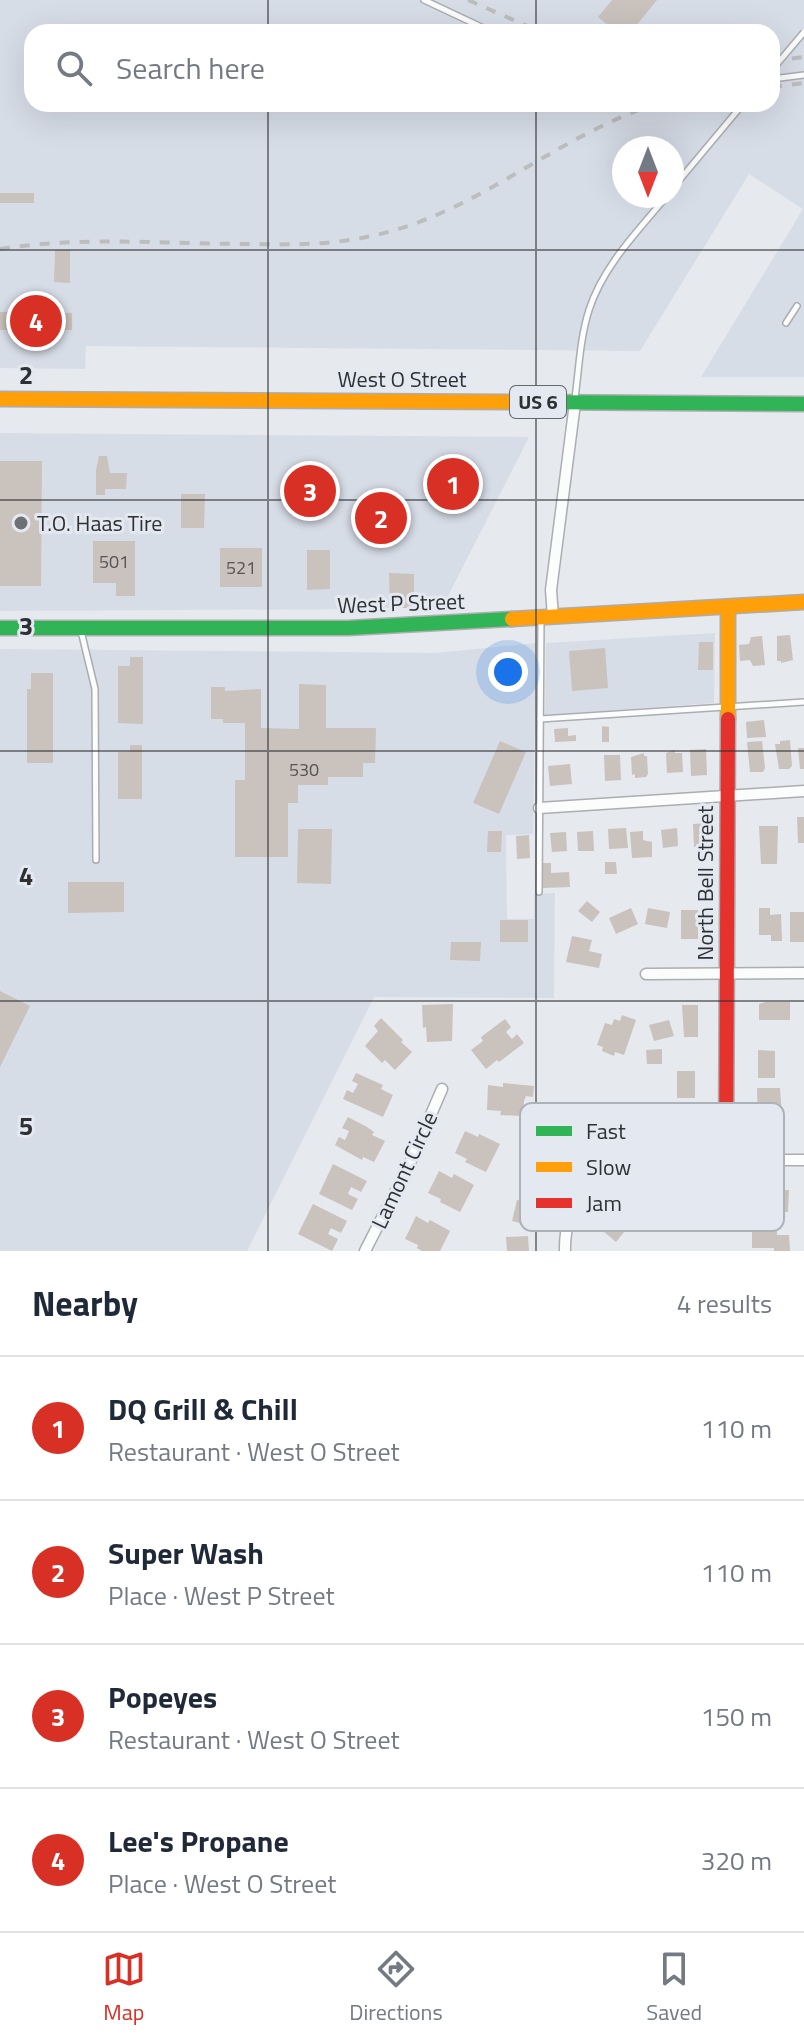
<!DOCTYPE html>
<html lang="en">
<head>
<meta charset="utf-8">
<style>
  body { margin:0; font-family:"Titillium Web",sans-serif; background:#f6f6f7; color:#1f2937 }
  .compass { position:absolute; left:612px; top:136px; width:72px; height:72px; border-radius:50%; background:#fff; box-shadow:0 8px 32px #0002; rotate:180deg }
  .you { position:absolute; left:508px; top:672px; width:28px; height:28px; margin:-20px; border:6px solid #fff; border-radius:50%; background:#1a73e8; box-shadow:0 0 0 12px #1a73e833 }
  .badge { display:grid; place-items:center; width:52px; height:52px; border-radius:50%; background:#d93025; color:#fff; font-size:26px; font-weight:700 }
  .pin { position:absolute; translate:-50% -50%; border:4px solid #fff; box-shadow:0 2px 8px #0006 }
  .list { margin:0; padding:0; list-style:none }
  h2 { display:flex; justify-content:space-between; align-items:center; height:104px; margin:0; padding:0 32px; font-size:34px }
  h2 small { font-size:26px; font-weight:400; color:#747a83 }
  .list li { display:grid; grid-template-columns:52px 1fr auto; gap:24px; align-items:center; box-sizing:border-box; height:144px; padding:0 32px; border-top:2px solid #e0e1e3 }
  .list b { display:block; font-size:30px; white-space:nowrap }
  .list p { margin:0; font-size:26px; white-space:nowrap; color:#747a83 }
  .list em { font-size:26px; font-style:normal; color:#747a83 }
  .icon { flex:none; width:44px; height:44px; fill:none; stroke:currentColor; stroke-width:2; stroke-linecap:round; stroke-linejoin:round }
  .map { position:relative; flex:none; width:804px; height:1251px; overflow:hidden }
  .search { position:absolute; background:#fff; box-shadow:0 8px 32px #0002; left:24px; right:24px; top:24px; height:88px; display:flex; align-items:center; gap:20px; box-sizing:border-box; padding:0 28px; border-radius:24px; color:#747a83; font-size:30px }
  .sheet { height:680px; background:#fff }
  nav { display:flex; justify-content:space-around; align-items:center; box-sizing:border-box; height:112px; border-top:2px solid #e0e1e3; background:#fff; font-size:22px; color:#747a83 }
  nav a { display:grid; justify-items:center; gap:4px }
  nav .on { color:#d93025 }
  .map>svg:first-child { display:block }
</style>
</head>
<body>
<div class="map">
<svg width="804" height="1251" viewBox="0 0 804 1251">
  <rect width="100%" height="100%" fill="#e6e9ee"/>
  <!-- built -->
  <g fill="#d7dde7" fill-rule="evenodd">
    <path d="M0,0H804V377H701L803,209L749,174L640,351L86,346L85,369L0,368ZM32,32H772V104H32ZM624,148H672V196H624Z"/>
    <polygon points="0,433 529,437 443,606 370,609 0,611"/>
    <polygon points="715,633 714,703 545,715 546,643"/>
    <polygon points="536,643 533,834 506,835 507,919 534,919 534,894 555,893 554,998 374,997 247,1251 0,1251 0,649 436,653"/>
  </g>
  <!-- building -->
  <g fill="#cac2bd">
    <polygon points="612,0 657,0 631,32 616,32 598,17"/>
    <rect x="0" y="193" width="34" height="10"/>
    <polygon points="55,250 70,250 70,283 54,282"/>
    <polygon points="40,302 40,313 72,313 72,330 0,330 0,312 26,312 26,303"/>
    <polygon points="99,456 107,456 110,473 127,473 126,489 105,489 105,495 96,495 96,470"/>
    <polygon points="0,461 42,461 41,586 0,586"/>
    <polygon points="441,462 462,462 462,481 465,481 465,487 462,487 462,502 441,502 441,481 438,481 438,475 441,475"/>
    <polygon points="300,473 317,473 317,488 319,488 317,514 302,514"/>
    <polygon points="181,494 205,494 204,528 181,528"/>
    <rect x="355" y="510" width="52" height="15"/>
    <polygon points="93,541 135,541 135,596 116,596 116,583 93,583"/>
    <rect x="220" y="548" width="42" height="39"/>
    <polygon points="307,550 330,550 330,589 307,590"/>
    <polygon points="389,573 414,574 414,608 390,608"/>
    <polygon points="790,635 793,660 781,663 781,661 777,661 777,636"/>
    <polygon points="762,636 765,665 753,666 750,660 740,661 739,645 749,644 751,637"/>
    <polygon points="699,642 713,642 713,670 698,670"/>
    <polygon points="605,648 608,688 572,691 569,651"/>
    <polygon points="130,657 143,657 143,724 118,723 118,666 130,666"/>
    <polygon points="31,673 53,673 53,763 27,763 27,689 31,689"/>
    <polygon points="299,684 326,685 326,728 376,728 375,763 363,763 363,777 328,777 328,785 298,785 298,803 288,803 288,857 235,857 235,780 245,780 245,723 223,723 223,719 211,719 211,687 225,687 225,691 261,689 261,728 299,729"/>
    <polygon points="764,720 766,737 747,738 746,722"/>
    <polygon points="602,726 609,727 609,742 602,742"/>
    <polygon points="568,728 568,736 576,735 576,741 555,742 554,729"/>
    <polygon points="790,740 792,766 789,769 779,769 775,744 780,744 780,741"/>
    <polygon points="500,741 526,752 499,814 473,803"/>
    <polygon points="762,741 765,768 763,772 750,772 747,742"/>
    <polygon points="130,745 142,745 142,799 118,799 118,752 130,752"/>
    <polygon points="798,748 804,748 804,769 800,769"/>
    <polygon points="706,749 707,775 691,776 690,750"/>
    <polygon points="675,750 675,753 682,753 683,772 667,773 666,753"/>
    <polygon points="644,753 644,756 647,756 648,774 646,777 635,778 635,774 632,775 631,757"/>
    <polygon points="604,755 620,755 621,780 605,781"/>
    <polygon points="570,764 572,784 550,786 548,766"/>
    <polygon points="797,817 804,817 804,843 798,843"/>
    <polygon points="707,823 709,846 694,847 693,824"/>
    <polygon points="759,826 778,826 777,864 761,864"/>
    <polygon points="626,828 628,848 609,849 608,829"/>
    <polygon points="677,828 678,846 663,848 661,830"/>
    <polygon points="298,829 332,829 331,884 297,883"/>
    <polygon points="488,831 502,831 501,852 487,852"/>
    <polygon points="593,831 594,851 578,851 577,832"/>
    <polygon points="643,831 643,840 652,842 652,857 632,858 630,832"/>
    <polygon points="566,832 567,851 552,852 550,833"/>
    <polygon points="529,835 530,858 517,859 516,836"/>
    <polygon points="605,862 616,862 617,874 605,874"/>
    <polygon points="542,863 551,863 551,873 569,872 570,887 543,888"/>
    <polygon points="68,882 124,882 124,912 68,913"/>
    <polygon points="587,901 600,912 592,922 578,911"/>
    <polygon points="631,908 638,924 616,934 609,918"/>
    <polygon points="648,908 670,912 667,928 645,924"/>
    <polygon points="759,908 770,908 770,915 781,914 782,941 771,941 771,935 759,935"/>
    <rect x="681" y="910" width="17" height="29"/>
    <rect x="790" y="912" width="14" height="30"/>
    <rect x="500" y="920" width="28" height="22"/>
    <polygon points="572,936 592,940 589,951 602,954 599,968 566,962"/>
    <polygon points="451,942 481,942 480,961 450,960"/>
    <polygon points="0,991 30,1006 0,1067"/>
    <polygon points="766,1002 790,1002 790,1020 759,1020 759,1004"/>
    <polygon points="453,1004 452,1041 427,1042 426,1027 423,1028 422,1005"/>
    <polygon points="682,1005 698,1005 698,1037 684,1037"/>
    <polygon points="622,1015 636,1020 624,1055 615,1052 614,1056 602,1051 603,1047 597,1045 605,1023 612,1025 614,1019 620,1021"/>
    <polygon points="381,1018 403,1040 401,1042 412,1052 395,1070 385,1060 382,1063 365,1046 378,1031 374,1026"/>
    <polygon points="505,1019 511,1027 506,1032 512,1039 517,1034 524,1043 499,1062 497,1060 486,1069 471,1050 483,1041 481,1037"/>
    <polygon points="669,1020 674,1036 654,1041 649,1025"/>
    <polygon points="662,1049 662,1064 647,1064 646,1050"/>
    <polygon points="758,1050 775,1051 775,1078 758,1078"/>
    <rect x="677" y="1071" width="18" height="27"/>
    <polygon points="356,1073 383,1085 381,1089 393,1095 383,1117 343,1099 347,1090 353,1093 358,1084 352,1081"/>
    <polygon points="503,1083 534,1086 533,1097 526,1096 524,1101 523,1116 500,1115 501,1111 487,1110 488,1085 503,1087"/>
    <polygon points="757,1088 780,1088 782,1118 774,1118 775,1129 758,1129"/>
    <polygon points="348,1117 367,1127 374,1132 372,1135 385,1141 374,1162 363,1157 362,1160 335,1145 339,1137 345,1140 347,1136 349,1131 342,1128"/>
    <polygon points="465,1131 478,1137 479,1134 500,1144 486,1172 465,1162 467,1159 455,1153"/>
    <polygon points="333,1164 367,1181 361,1192 351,1187 348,1194 358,1199 352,1210 319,1194"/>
    <polygon points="439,1171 452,1178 454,1174 474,1185 460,1212 440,1202 441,1199 428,1193"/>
    <polygon points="764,1190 789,1190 788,1212 774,1212 774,1207 764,1207"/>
    <polygon points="517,1200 539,1203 536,1227 512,1221"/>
    <polygon points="620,1202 637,1216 616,1242 602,1230 604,1228 601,1226 610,1216 612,1218 614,1216 611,1214"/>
    <polygon points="313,1204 347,1221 341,1233 331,1228 328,1234 338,1239 332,1251 298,1234"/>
    <polygon points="416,1216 428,1223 430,1220 450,1231 440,1251 422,1251 417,1248 418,1245 405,1239"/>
    <polygon points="752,1229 777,1229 777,1235 789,1235 790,1251 774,1251 774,1248 752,1248"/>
    <polygon points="528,1236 529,1251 507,1251 506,1237"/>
  </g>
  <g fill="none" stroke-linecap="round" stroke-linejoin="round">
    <defs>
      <g id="lane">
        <polyline points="424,0 492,32"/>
        <polyline points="772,79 804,75"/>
        <polyline points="672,189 743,104"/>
        <polyline points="786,323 797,306"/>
        <path d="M575,398C579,369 580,338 589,310C603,266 638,231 667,196"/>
        <polyline points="81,631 95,689 96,860"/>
        <polyline points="540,719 804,702"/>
        <polyline points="539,892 541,619"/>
      </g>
      <g id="street">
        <polyline points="553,617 551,590 575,403"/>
        <polyline points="539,808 804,791"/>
        <polyline points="646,974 804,973"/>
        <polyline points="365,1251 410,1163 442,1089"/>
        <path d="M565,1251C564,1206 592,1167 639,1161C661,1158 684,1160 706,1160C739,1160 771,1160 804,1160"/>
      </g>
      <g id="fast">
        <polyline points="528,402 804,404"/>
        <polyline points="0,628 348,628 512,619"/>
      </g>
      <g id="slow">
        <polyline points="0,399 528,402"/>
        <polyline points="512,619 804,602"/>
        <polyline points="728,719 728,607"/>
      </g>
      <polyline id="jam" points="726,1160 728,719"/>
    </defs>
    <!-- lane casing -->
    <use href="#lane" stroke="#abadb0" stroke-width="8"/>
    <!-- street casing -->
    <use href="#street" stroke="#abadb0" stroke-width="13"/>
    <!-- fast casing -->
    <use href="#fast" stroke="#abadb0" stroke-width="17"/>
    <!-- slow casing -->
    <use href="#slow" stroke="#abadb0" stroke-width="17"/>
    <!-- jam casing -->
    <use href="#jam" stroke="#abadb0" stroke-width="17"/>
    <!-- lane -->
    <use href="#lane" stroke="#fbfcfc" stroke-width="5"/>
    <!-- street -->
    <use href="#street" stroke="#fbfcfc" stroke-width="10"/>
    <!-- fast -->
    <use href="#fast" stroke="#30b455" stroke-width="14"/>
    <!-- slow -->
    <use href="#slow" stroke="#ff9f0a" stroke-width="14"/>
    <!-- jam -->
    <use href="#jam" stroke="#e5322d" stroke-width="14"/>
    <!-- rail -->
    <g stroke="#bcbdbe" stroke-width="4" stroke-dasharray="10 10" stroke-linecap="butt">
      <polyline points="468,0 541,32"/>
      <polyline points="772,61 804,57"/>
      <polyline points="772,87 804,83"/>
      <path d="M0,249C81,236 167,244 249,244C292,245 334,245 376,235C479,212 556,136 656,104"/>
    </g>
    <defs>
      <polyline id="lane-bridge" points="772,70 804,32"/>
    </defs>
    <!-- lane-bridge casing -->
    <use href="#lane-bridge" stroke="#abadb0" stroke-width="8" stroke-linecap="butt"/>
    <!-- lane-bridge -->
    <use href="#lane-bridge" stroke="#fbfcfc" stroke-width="5"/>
  </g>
  <!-- grid -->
  <path fill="none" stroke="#2e3033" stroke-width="2" stroke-opacity="0.55" d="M268,0V32M536,0V32M268,104V1251M536,104V1251M0,250H804M0,500H804M0,751H804M0,1001H804"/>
  <!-- markers -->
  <circle fill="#6e7174" stroke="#e3e8f1" stroke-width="3" cx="21" cy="523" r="8"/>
  <g text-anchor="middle" stroke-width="6" stroke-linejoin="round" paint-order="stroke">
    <!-- number labels -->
    <g font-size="18" fill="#555456">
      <text x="114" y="568">501</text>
      <text x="241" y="574">521</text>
      <text x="304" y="776">530</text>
    </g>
    <!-- shield labels -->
    <rect fill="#e3e8f1" stroke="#64676c" stroke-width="2" x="510" y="386" width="56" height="32" rx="6"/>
    <g font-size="20" font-weight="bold" fill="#2e3033">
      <text x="538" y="409">US 6</text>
    </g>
    <!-- street labels -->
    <g font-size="22" fill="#2e3033" stroke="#e3e8f1">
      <text x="402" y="387">West O Street</text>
      <text transform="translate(401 603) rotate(-2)" y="8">West P Street</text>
      <text transform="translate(705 883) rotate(-90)" y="8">North Bell Street</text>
      <text transform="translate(404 1170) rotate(-65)" y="8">Lamont Circle</text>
    </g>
    <!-- poi labels -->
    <g font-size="22" fill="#2e3033" stroke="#e3e8f1" text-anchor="start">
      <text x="37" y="531">T.O. Haas Tire</text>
    </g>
  </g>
  <!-- legend -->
  <rect x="520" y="1103" width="264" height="128" rx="12" fill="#e3e8f1" stroke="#adb1b8" stroke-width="2"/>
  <rect x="536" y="1126" width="36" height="10" fill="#30b455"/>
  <rect x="536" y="1162" width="36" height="10" fill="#ff9f0a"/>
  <rect x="536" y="1198" width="36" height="10" fill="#e5322d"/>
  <g font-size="22" fill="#2e3033">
    <text x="586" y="1139">Fast</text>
    <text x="586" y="1175">Slow</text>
    <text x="586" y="1211">Jam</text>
  </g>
  <g font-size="26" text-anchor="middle" font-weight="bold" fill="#2e3033" stroke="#e3e8f1" stroke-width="6" stroke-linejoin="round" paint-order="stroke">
    <text x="26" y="384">2</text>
    <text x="26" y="635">3</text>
    <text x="26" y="885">4</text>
    <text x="26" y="1135">5</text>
  </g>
</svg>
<svg class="compass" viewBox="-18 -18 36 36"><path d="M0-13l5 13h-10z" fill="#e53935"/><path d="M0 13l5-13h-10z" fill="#747a83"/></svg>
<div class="you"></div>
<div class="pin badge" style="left:453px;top:484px">1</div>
<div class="pin badge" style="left:381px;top:518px">2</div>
<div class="pin badge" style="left:310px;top:491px">3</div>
<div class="pin badge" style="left:36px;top:321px">4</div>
<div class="search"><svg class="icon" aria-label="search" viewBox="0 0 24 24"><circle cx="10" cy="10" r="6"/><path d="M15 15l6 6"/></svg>Search here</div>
</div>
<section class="sheet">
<h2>Nearby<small>4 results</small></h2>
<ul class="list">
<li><span class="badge">1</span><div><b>DQ Grill &amp; Chill</b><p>Restaurant · West O Street</p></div><em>110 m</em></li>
<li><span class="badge">2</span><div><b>Super Wash</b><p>Place · West P Street</p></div><em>110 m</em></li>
<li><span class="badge">3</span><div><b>Popeyes</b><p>Restaurant · West O Street</p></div><em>150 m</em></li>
<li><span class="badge">4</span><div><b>Lee's Propane</b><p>Place · West O Street</p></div><em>320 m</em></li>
</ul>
</section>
<nav>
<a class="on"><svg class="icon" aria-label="map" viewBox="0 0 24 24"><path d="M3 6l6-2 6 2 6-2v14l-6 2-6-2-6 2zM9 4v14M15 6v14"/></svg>Map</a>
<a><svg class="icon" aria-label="directions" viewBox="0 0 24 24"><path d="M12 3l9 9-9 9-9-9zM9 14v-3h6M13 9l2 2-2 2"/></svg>Directions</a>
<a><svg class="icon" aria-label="saved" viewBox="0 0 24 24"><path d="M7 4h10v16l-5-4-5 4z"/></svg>Saved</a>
</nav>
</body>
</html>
